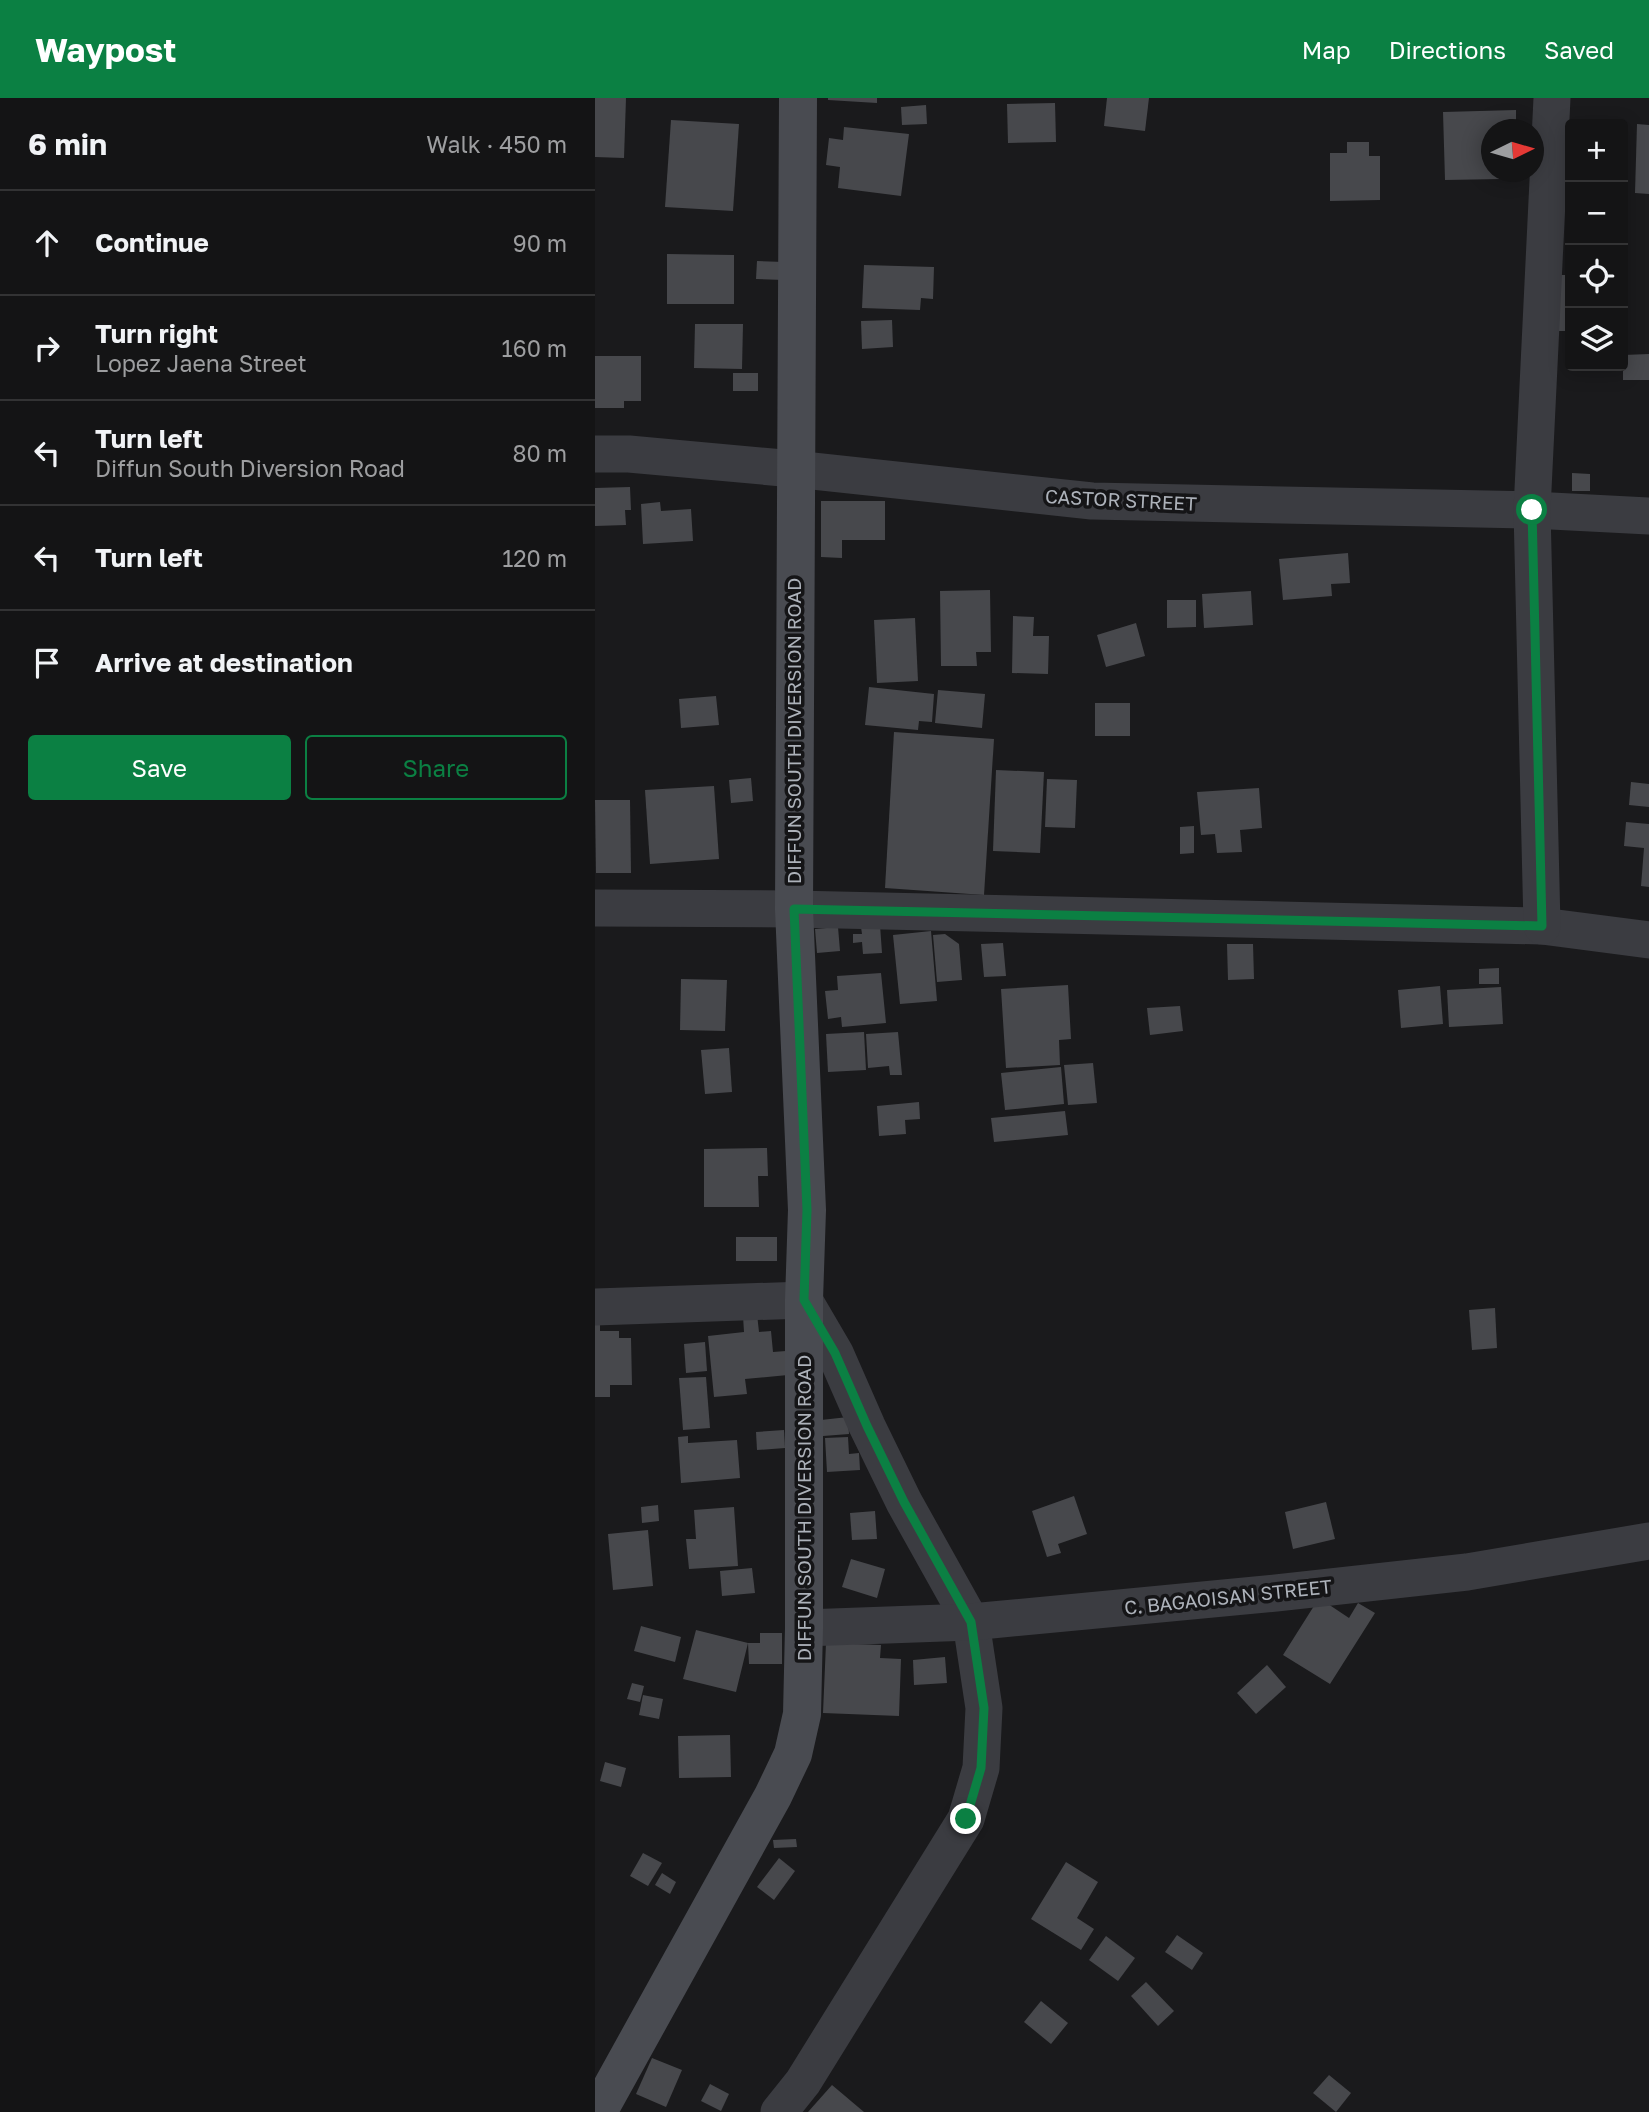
<!DOCTYPE html>
<html lang="en">
<head>
<meta charset="utf-8">
<style>
  body { margin:0; font-family:"Golos Text",sans-serif; background:#1d1d1e; color:#f1f3f6 }
  .controls { position:absolute; right:21px; top:21px; display:grid; overflow:hidden; border-radius:7px; box-shadow:0 4px 18px #0003 }
  .controls button { width:63px; height:63px; display:grid; place-items:center; padding:0; border:0; border-bottom:2px solid #333334; background:#141415; color:#f1f3f6; font:35px sans-serif }
  .compass { position:absolute; left:886px; top:21px; width:63px; height:63px; border-radius:50%; background:#141415; box-shadow:0 4px 18px #0003; rotate:85deg }
  .stop { position:absolute; width:21px; height:21px; margin:-16px; border:5px solid #0b8043; border-radius:50%; background:#fff }
  .stop.end { background:#0b8043; border-color:#fff; box-shadow:0 2px 7px #0008 }
  .list { margin:0; padding:0; list-style:none }
  h2 { display:flex; justify-content:space-between; align-items:center; height:91px; margin:0; padding:0 28px; font-size:30px }
  h2 small { font-size:23px; font-weight:400; color:#9d9ea0 }
  .list li { display:grid; grid-template-columns:46px 1fr auto; gap:21px; align-items:center; box-sizing:border-box; height:105px; padding:0 28px; border-top:2px solid #333334 }
  .list b { display:block; font-size:26px; white-space:nowrap }
  .list p { margin:0; font-size:23px; white-space:nowrap; color:#9d9ea0 }
  .list em { font-size:23px; font-style:normal; color:#9d9ea0 }
  .actions { display:flex; gap:14px; padding:21px 28px }
  .actions a { flex:1; padding:16px 0; border:2px solid #0b8043; border-radius:7px; text-align:center; font-size:24px; color:#0b8043 }
  .actions .main { background:#0b8043; color:#fff }
  .icon { flex:none; width:38px; height:38px; fill:none; stroke:currentColor; stroke-width:2; stroke-linecap:round; stroke-linejoin:round }
  .map { position:relative; flex:none; width:1054px; height:2014px; overflow:hidden }
  header { display:flex; align-items:center; gap:42px; box-sizing:border-box; height:98px; padding:0 35px; background:#0b8043; color:#fff }
  header strong { font-size:33px }
  nav { display:flex; gap:38px; margin-inline-start:auto; font-size:24px }
  main { display:flex }
  aside { flex:1; background:#141415 }
  .map>svg:first-child { display:block }
</style>
</head>
<body>
<header>
<strong>Waypost</strong>
<nav><a>Map</a><a>Directions</a><a>Saved</a></nav>
</header>
<main>
<aside>
<h2>6 min<small>Walk · 450 m</small></h2>
<ul class="list">
<li><svg class="icon" aria-label="ahead" viewBox="0 0 24 24"><path d="M12 20V5M6 11l6-6 6 6"/></svg><div><b>Continue</b></div><em>90 m</em></li>
<li><svg class="icon" aria-label="right" viewBox="0 0 24 24"><path d="M7 20v-9h11M14 6l5 5-5 5"/></svg><div><b>Turn right</b><p>Lopez Jaena Street</p></div><em>160 m</em></li>
<li><svg class="icon" aria-label="left" viewBox="0 0 24 24"><path d="M17 20v-9H6M10 6l-5 5 5 5"/></svg><div><b>Turn left</b><p>Diffun South Diversion Road</p></div><em>80 m</em></li>
<li><svg class="icon" aria-label="left" viewBox="0 0 24 24"><path d="M17 20v-9H6M10 6l-5 5 5 5"/></svg><div><b>Turn left</b></div><em>120 m</em></li>
<li><svg class="icon" aria-label="arrive" viewBox="0 0 24 24"><path d="M6 21V4h12l-3 4 3 4H6"/></svg><div><b>Arrive at destination</b></div></li>
</ul>
<div class="actions"><a class="main">Save</a><a>Share</a></div>
</aside>
<div class="map">
<svg width="1054" height="2014" viewBox="0 0 1054 2014">
  <rect width="100%" height="100%" fill="#1a1a1c"/>
  <!-- building -->
  <g fill="#47484c">
    <polygon points="0,0 31,0 29,60 0,59"/>
    <polygon points="233,0 282,0 282,5 233,2"/>
    <polygon points="512,0 554,0 550,33 509,28"/>
    <polygon points="460,5 461,44 413,45 412,6"/>
    <polygon points="331,7 332,26 307,27 306,9"/>
    <polygon points="921,12 921,32 897,32 897,74 906,74 906,81 850,82 848,14"/>
    <polygon points="76,22 144,26 138,113 70,109"/>
    <polygon points="1042,26 1054,27 1054,96 1040,95"/>
    <polygon points="249,29 314,36 306,98 243,90 245,69 231,67 234,40 248,42"/>
    <polygon points="752,44 774,44 774,58 785,58 785,102 735,103 735,55 752,55"/>
    <polygon points="72,156 139,157 139,206 72,206"/>
    <polygon points="162,163 190,164 189,182 161,181"/>
    <polygon points="269,167 339,169 338,201 326,200 325,212 267,210"/>
    <rect x="960" y="177" width="15" height="56"/>
    <polygon points="297,222 298,249 267,251 266,223"/>
    <polygon points="100,226 148,226 147,271 99,270"/>
    <polygon points="1054,256 1054,282 1028,282 1028,257"/>
    <polygon points="0,258 46,258 46,303 29,303 29,310 0,310"/>
    <rect x="138" y="275" width="25" height="18"/>
    <polygon points="977,375 995,376 995,393 977,393"/>
    <polygon points="35,389 36,412 30,412 31,427 0,428 0,390"/>
    <polygon points="226,403 290,403 290,442 247,442 247,460 226,459"/>
    <polygon points="65,404 66,413 96,411 98,443 48,446 46,406"/>
    <polygon points="753,455 755,485 736,486 737,498 688,502 684,461"/>
    <polygon points="395,492 396,554 381,554 382,568 346,568 345,493"/>
    <polygon points="656,493 658,527 609,530 607,496"/>
    <polygon points="572,502 601,502 601,529 572,530"/>
    <polygon points="418,518 439,519 438,538 454,538 453,576 417,575"/>
    <polygon points="320,520 323,583 282,585 279,522"/>
    <polygon points="541,525 550,558 511,569 502,537"/>
    <polygon points="274,589 339,596 337,624 324,623 323,632 270,627"/>
    <polygon points="343,592 390,596 387,630 340,625"/>
    <polygon points="121,598 124,627 86,630 84,601"/>
    <rect x="500" y="605" width="35" height="33"/>
    <polygon points="299,634 399,641 389,797 290,790"/>
    <polygon points="401,672 449,674 445,755 398,753"/>
    <polygon points="156,680 158,703 136,705 134,682"/>
    <polygon points="452,681 482,682 480,730 450,729"/>
    <polygon points="1036,684 1054,686 1054,709 1034,707"/>
    <polygon points="119,688 124,761 55,766 50,692"/>
    <polygon points="664,690 667,730 645,732 647,754 622,755 620,736 606,737 602,694"/>
    <polygon points="0,702 35,702 36,775 1,775"/>
    <polygon points="1031,724 1054,726 1054,789 1046,788 1049,750 1029,748"/>
    <polygon points="599,728 599,755 585,756 585,729"/>
    <polygon points="285,827 287,855 268,856 267,844 258,845 258,836 267,836 266,829"/>
    <polygon points="243,829 245,853 222,855 220,831"/>
    <polygon points="336,833 342,903 305,906 298,837"/>
    <polygon points="350,836 364,846 367,882 342,884 338,837"/>
    <polygon points="408,845 411,878 389,879 386,846"/>
    <polygon points="632,846 658,846 659,881 633,882"/>
    <polygon points="904,870 904,886 884,886 884,871"/>
    <polygon points="286,875 291,925 247,929 246,919 233,921 230,893 243,892 242,878"/>
    <polygon points="86,881 132,882 130,933 85,932"/>
    <polygon points="473,887 476,941 464,942 465,967 411,970 406,891"/>
    <polygon points="845,888 848,926 806,930 803,892"/>
    <polygon points="906,889 908,926 854,929 852,892"/>
    <polygon points="585,908 588,933 555,937 552,910"/>
    <polygon points="269,934 271,972 233,974 231,936"/>
    <polygon points="303,934 307,977 295,977 294,968 273,970 271,936"/>
    <polygon points="134,950 137,994 110,996 106,952"/>
    <polygon points="498,965 502,1005 473,1007 469,967"/>
    <polygon points="466,969 469,1006 410,1012 406,975"/>
    <polygon points="324,1004 325,1021 310,1022 311,1036 284,1038 282,1008"/>
    <polygon points="470,1013 473,1037 399,1044 396,1020"/>
    <polygon points="172,1050 173,1078 163,1078 164,1109 109,1109 109,1051"/>
    <rect x="141" y="1139" width="41" height="24"/>
    <polygon points="900,1210 902,1250 877,1252 874,1212"/>
    <polygon points="162,1216 164,1234 176,1233 178,1254 191,1253 193,1277 150,1281 152,1296 119,1299 113,1238 149,1234 148,1218"/>
    <polygon points="0,1221 5,1221 5,1233 24,1233 24,1240 36,1240 37,1287 15,1287 15,1299 0,1299"/>
    <polygon points="110,1244 112,1273 91,1275 89,1246"/>
    <polygon points="111,1279 115,1330 88,1332 84,1280"/>
    <polygon points="253,1319 254,1336 228,1338 226,1322"/>
    <polygon points="189,1332 190,1350 162,1352 161,1334"/>
    <polygon points="93,1338 93,1345 142,1342 145,1380 86,1385 83,1339"/>
    <polygon points="253,1339 254,1356 264,1355 265,1372 232,1374 230,1340"/>
    <polygon points="479,1398 492,1436 463,1446 466,1455 452,1459 437,1413"/>
    <polygon points="731,1404 740,1441 698,1451 690,1414"/>
    <polygon points="63,1407 64,1423 47,1425 46,1409"/>
    <polygon points="139,1409 143,1468 94,1471 91,1441 101,1441 99,1412"/>
    <polygon points="280,1413 282,1441 257,1442 255,1415"/>
    <polygon points="53,1432 58,1488 18,1492 13,1436"/>
    <polygon points="256,1461 290,1471 282,1500 247,1489"/>
    <polygon points="157,1470 160,1495 127,1498 125,1473"/>
    <polygon points="724,1500 754,1520 763,1505 780,1515 735,1586 688,1557"/>
    <polygon points="46,1528 86,1539 80,1564 39,1553"/>
    <polygon points="101,1532 153,1545 165,1545 165,1535 187,1535 187,1566 154,1566 153,1545 141,1594 88,1581"/>
    <polygon points="231,1545 286,1547 285,1560 306,1561 304,1618 228,1615"/>
    <polygon points="350,1559 352,1585 319,1587 318,1562"/>
    <polygon points="672,1567 691,1589 661,1616 642,1595"/>
    <polygon points="37,1585 49,1588 45,1604 32,1601"/>
    <polygon points="48,1597 68,1601 64,1621 44,1617"/>
    <polygon points="135,1637 136,1679 84,1680 83,1638"/>
    <polygon points="10,1664 31,1670 26,1689 5,1683"/>
    <polygon points="201,1741 202,1749 179,1750 178,1742"/>
    <polygon points="48,1755 67,1765 53,1788 35,1778"/>
    <polygon points="184,1760 200,1773 179,1802 162,1789"/>
    <polygon points="471,1764 503,1784 482,1820 499,1831 486,1852 436,1821"/>
    <polygon points="67,1775 81,1784 75,1796 60,1787"/>
    <polygon points="582,1837 608,1855 597,1872 570,1854"/>
    <polygon points="511,1838 540,1860 523,1883 494,1862"/>
    <polygon points="551,1884 579,1913 563,1928 536,1898"/>
    <polygon points="446,1903 473,1925 456,1946 429,1924"/>
    <polygon points="57,1960 87,1972 71,2009 41,1996"/>
    <polygon points="734,1977 756,1995 741,2014 718,1995"/>
    <polygon points="115,1986 134,1996 126,2013 106,2003"/>
    <polygon points="237,1987 269,2014 213,2014"/>
  </g>
  <g fill="none" stroke-linecap="round" stroke-linejoin="round">
    <!-- street -->
    <g stroke="#3b3c41" stroke-width="37">
      <polyline points="0,356 34,356 199,371 497,403 937,412 1054,418"/>
      <polyline points="0,810 199,811 947,828 1054,842"/>
      <polyline points="947,828 937,412 957,0"/>
      <polyline points="0,1209 209,1202 240,1255 272,1328 309,1404 376,1524 389,1610 386,1670 371,1721 208,1984 184,2014"/>
      <polyline points="209,1530 376,1524 681,1495 872,1474 1054,1443"/>
    </g>
    <!-- secondary -->
    <polyline stroke="#494b51" stroke-width="38" points="3,2014 178,1698 198,1656 207,1616 209,1530 209,1202 212,1112 199,811 203,0"/>
  </g>
  <g fill="none" stroke-linecap="round" stroke-linejoin="round">
    <!-- route -->
    <polyline stroke="#0b8043" stroke-width="9" points="371,1721 386,1670 389,1610 376,1524 309,1404 272,1328 240,1255 209,1202 212,1112 199,811 947,828 937,412"/>
  </g>
  <g text-anchor="middle" stroke-width="7" stroke-linejoin="round" paint-order="stroke">
    <!-- street labels -->
    <g font-size="19" fill="#adb2ba" stroke="#151517">
      <text transform="translate(526 402) rotate(3)" y="7">CASTOR STREET</text>
      <text transform="translate(199 633) rotate(-90)" y="7">DIFFUN SOUTH DIVERSION ROAD</text>
      <text transform="translate(209 1410) rotate(-90)" y="7">DIFFUN SOUTH DIVERSION ROAD</text>
      <text transform="translate(633 1499) rotate(-6)" y="7">C. BAGAOISAN STREET</text>
    </g>
  </g>
</svg>
<div class="controls">
<button>+</button>
<button>−</button>
<button><svg class="icon" aria-label="locate" viewBox="0 0 24 24"><circle cx="12" cy="12" r="6"/><path d="M12 2v4M12 18v4M2 12h4M18 12h4"/></svg></button>
<button><svg class="icon" aria-label="layers" viewBox="0 0 24 24"><path d="M12 4l9 5-9 5-9-5zM3 14l9 5 9-5"/></svg></button>
</div>
<svg class="compass" viewBox="-18 -18 36 36"><path d="M0-13l5 13h-10z" fill="#e53935"/><path d="M0 13l5-13h-10z" fill="#9d9ea0"/></svg>
<div class="stop" style="left:937px;top:412px"></div>
<div class="stop end" style="left:371px;top:1721px"></div>
</div>
</main>
</body>
</html>
